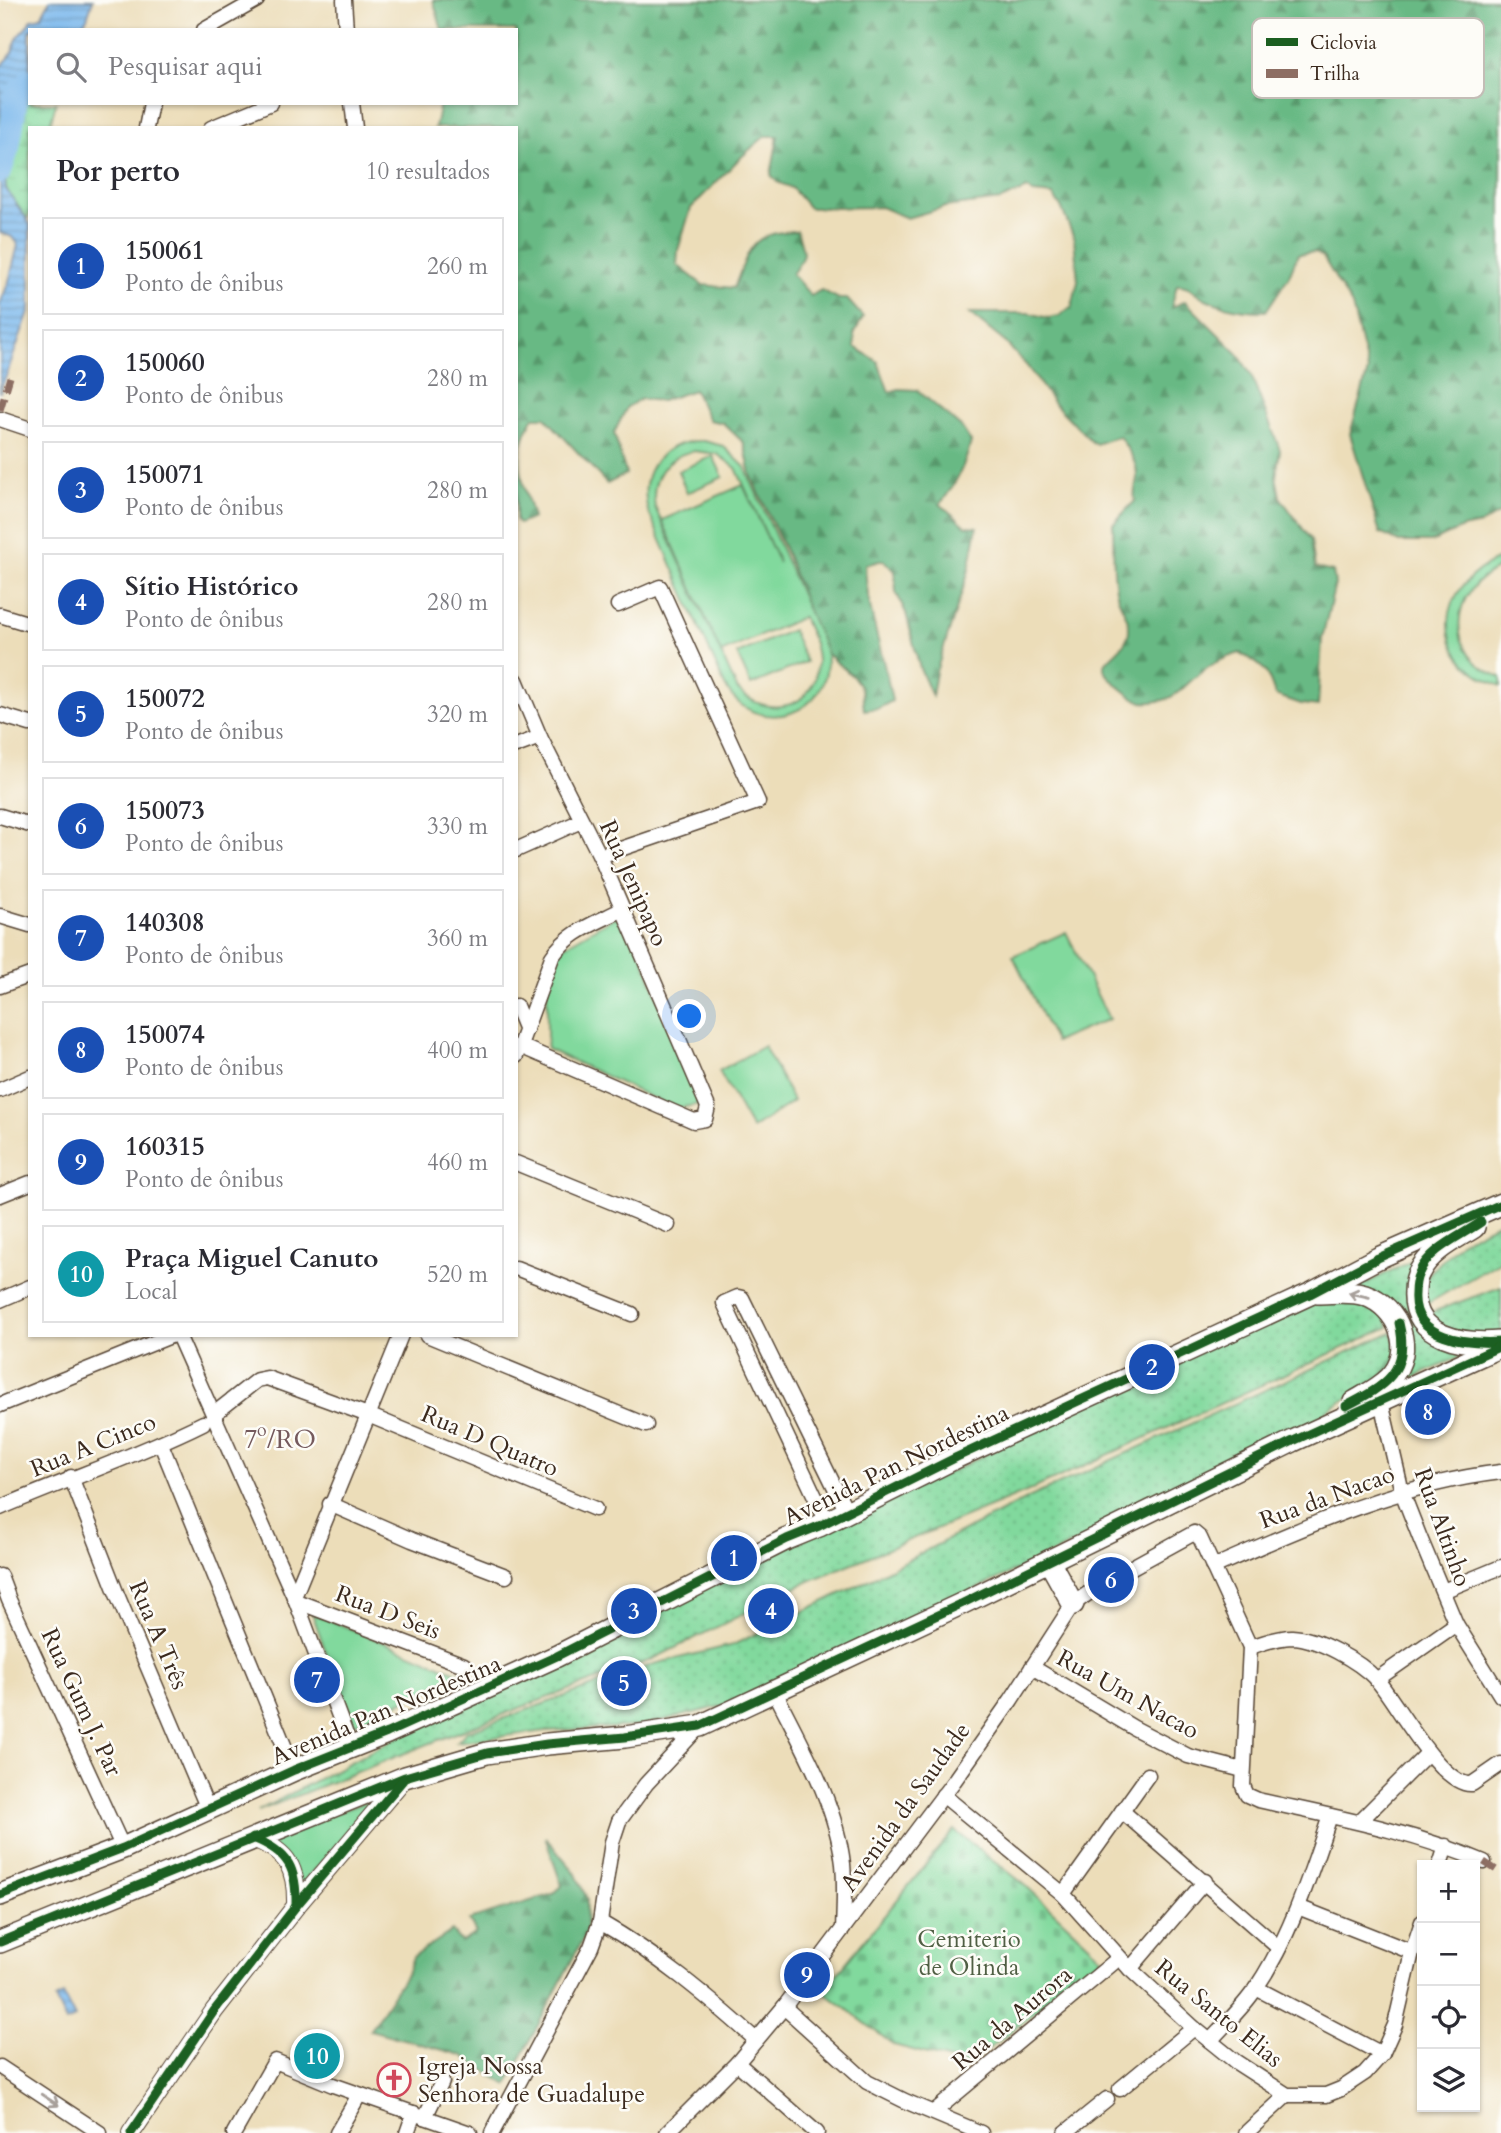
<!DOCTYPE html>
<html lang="pt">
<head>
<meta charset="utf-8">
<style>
  body { margin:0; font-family:Cardo,serif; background:#f7f7f7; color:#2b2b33 }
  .controls { position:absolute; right:21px; bottom:21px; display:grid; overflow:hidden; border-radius:0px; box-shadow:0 2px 5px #0004 }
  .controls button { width:63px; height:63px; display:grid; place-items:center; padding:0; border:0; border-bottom:2px solid #e1e1e2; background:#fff; color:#2b2b33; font:35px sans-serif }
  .you { position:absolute; left:690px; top:1017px; width:24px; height:24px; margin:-18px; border:5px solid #fff; border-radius:50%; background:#1a73e8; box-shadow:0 0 0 10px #1a73e833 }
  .badge { display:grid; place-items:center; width:46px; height:46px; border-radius:50%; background:#111827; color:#fff; font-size:23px; font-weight:700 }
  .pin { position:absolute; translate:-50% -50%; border:4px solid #fff; box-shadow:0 2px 7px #0006 }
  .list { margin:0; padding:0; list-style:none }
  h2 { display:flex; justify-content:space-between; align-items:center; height:91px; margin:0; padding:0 28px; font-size:30px }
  h2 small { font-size:23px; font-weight:400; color:#7c7c81 }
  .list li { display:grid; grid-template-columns:46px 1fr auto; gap:21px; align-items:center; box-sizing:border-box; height:98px; margin:0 14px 14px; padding:0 14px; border:2px solid #e1e1e2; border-radius:0px }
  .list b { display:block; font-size:26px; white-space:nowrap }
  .list p { margin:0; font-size:23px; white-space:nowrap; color:#7c7c81 }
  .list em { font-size:23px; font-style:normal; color:#7c7c81 }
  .icon { flex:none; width:38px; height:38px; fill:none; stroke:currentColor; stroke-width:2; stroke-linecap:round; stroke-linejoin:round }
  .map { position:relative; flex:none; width:1501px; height:2133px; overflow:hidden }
  .search { position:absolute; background:#fff; box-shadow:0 2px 5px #0004; left:28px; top:28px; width:490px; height:77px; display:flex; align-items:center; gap:18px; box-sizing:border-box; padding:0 24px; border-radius:0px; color:#7c7c81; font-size:26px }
  .panel { position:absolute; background:#fff; box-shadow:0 2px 5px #0004; left:28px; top:126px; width:490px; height:1211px; border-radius:0px }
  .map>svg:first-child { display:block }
</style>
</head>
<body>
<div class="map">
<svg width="1501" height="2133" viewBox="0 0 1501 2133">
  <defs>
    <pattern id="grass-dots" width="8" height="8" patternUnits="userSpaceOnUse" patternTransform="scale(1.75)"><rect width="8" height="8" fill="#81d99d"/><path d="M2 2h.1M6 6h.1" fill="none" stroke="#70ba87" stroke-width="1.8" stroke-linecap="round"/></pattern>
    <pattern id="forest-firs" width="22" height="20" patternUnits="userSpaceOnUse" patternTransform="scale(1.75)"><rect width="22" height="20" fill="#68b984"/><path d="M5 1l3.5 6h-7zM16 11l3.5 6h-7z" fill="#57976b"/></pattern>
    <pattern id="wetland-marsh" width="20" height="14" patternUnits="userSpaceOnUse" patternTransform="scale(1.75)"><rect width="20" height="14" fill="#81d99d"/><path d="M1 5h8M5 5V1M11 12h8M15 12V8" fill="none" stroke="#70ba87"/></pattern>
    <pattern id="cemetery-stones" width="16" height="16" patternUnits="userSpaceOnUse" patternTransform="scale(1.75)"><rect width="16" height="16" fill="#81d99d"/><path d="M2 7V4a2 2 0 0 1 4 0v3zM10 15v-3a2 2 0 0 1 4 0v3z" fill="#70ba87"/></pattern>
    <pattern id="water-rules" width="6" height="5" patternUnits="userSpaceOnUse" patternTransform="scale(1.75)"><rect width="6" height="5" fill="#7ab8ed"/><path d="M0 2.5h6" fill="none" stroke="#6596bf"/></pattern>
  </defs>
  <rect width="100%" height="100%" fill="#fdfcf7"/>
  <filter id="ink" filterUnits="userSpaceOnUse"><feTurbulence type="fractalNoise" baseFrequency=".0143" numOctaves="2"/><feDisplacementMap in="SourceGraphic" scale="14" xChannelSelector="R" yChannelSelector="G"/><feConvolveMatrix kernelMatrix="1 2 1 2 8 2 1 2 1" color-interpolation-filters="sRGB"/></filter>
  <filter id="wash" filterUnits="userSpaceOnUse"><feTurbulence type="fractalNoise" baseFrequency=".00686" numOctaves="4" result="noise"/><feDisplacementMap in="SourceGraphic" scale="28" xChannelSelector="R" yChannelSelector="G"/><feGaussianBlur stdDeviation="1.57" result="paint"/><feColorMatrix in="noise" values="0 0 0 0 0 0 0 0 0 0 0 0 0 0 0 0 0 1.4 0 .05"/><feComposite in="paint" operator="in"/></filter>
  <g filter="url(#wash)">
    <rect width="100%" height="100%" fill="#ecddb9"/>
    <!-- grass -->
    <g fill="url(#grass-dots)" stroke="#5e825e" stroke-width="2">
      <polygon points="1501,1221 1501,1261 1423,1306 1424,1279 1460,1242"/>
      <polygon points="1422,1256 1413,1312 1401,1318 1356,1288"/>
      <polygon points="1501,1287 1501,1338 1464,1338 1424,1315"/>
      <polygon points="1309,1300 1379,1302 1389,1327 1026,1492 809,1581 651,1660 522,1707 258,1811 411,1730 745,1566 957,1469 1104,1393"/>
      <polygon points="1416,1320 1477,1349 1379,1394 1403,1324"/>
      <polygon points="1392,1332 1398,1352 1383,1374 1364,1389 1331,1408 1293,1441 730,1704 640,1726 546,1731 457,1742 466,1732 654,1664 733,1645 863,1583 1026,1499"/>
    </g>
    <!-- forest -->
    <g fill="url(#forest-firs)" stroke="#527251" stroke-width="2">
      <path d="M433,0H1501V513L1481,524L1462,528L1431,542H1399L1380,533L1350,434L1368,371L1352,306L1323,257L1315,252L1298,254L1289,276L1266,311C1247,311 1225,308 1206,299C1195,294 1190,284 1177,285L1171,308L1185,301L1238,354L1251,375L1280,450L1276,476L1280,497L1311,540L1315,568L1333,572L1335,584L1322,639L1318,706L1301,704L1275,695C1267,669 1264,666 1240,653C1225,657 1211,664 1198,675C1186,684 1179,695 1164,700C1159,701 1148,703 1143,702C1134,700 1104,677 1104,667C1104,658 1129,648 1129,629C1129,615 1120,607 1117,594C1112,576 1114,544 1113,524L1135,501C1133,493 1136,487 1137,478C1138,461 1128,450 1119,436L1096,444L1092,442L1053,402L1027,366L1006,343L969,313H1029L1048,318L1059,316L1072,306L1078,281L1074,238L1062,209L1053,195L1033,193L1027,189L1001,200L945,207L907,218L881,207L809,208L792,188L777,182L771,175L778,136H765L738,160L691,208L678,250L677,265L703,285L734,288C750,248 750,232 797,231C805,253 806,255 792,274L811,296L821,290L839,299H847L863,317L854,334L855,347L878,362L889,392L899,389L917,390L962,428L971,442C965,465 955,486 940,504L966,526L977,527L969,570L936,672L932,696L920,669L906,613L896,592L895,571L883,560L865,565C867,612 884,655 892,701L879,708L864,710C863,702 863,693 860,686C852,671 834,663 822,649L787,555L751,475L744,443L723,423L709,420L694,390L661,401L641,399L627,407L614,433L626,474L607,484L545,417H534C510,456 522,477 533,518L519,524L516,521V128H435L440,103H516V30H442Z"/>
      <polygon points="545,1837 575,1872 587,1899 586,1933 507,2085 461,2055 370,2030 408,1971 413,1957 452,1931 461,1942 476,1933 469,1920 553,1894 562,1886"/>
    </g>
    <!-- wetland -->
    <polygon fill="url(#wetland-marsh)" stroke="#5e825e" stroke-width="2" points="30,94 30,103 56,103 49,128 30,128 30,213 27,219 6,189 5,179 0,174 0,114 7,115 26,109 27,98"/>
    <!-- cemetery -->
    <polygon fill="url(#cemetery-stones)" stroke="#5e825e" stroke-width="2" points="954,1830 1024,1884 1103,1958 969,2065 894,2045 823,1991"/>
    <!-- green -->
    <g fill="#81d99d" stroke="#5e825e" stroke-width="2" fill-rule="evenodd">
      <path d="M704,441L723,446L745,467L826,651C836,714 757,741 725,686L648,511C637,472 662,439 704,441ZM694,451L717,454L736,468L779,563L743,485L662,520L721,653L803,617C809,632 818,647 817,664C816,710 766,719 737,689L655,507C650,479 665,456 694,451Z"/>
      <polygon points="713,456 723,477 687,493 678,471"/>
      <path d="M1501,558V567C1448,589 1443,657 1501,677V686C1429,660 1434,586 1501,558Z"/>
      <polygon points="792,630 806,662 751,685 737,654"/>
      <polygon points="625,911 699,1104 676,1109 547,1049 547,956"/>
      <polygon points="1066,932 1109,1019 1055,1042 1013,956"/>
      <polygon points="764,1046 793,1101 752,1129 719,1071"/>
      <polygon points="312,1613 462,1674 352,1725"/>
      <polygon points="385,1795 296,1890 267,1837"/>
    </g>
    <!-- water -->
    <g fill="url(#water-rules)" stroke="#5a7186" stroke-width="2">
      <path d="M50,0H93L87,18L79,30H30V94C23,104 27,116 17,128L7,116L0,114V66C16,54 10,52 18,37C22,30 28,28 31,19L41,17Z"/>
      <path d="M0,174L5,179L6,189L30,224V309L0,393V304L9,281L18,245C15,236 8,235 0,233Z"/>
      <polygon points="63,1995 75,2018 66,2022 55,1999"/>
    </g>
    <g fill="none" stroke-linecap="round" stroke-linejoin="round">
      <!-- river -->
      <polyline stroke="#7ab8ed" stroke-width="24" points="0,171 8,147 17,93 30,81"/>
    </g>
  </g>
  <g filter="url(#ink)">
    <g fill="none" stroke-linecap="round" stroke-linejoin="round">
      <defs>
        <g id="minor">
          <polyline points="344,0 346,30"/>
          <polyline points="204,30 257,0"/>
          <polyline points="352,103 355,128"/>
          <polyline points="146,128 151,103"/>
          <polyline points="211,128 271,103"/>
          <polyline points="0,419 30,429"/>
          <polyline points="0,615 30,624"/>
          <polyline points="516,680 540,737 600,856 708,1107 705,1119 694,1121 520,1046"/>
          <polyline points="0,715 30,724"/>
          <polyline points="516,746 540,737"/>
          <polyline points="0,816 30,825"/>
          <polyline points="516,850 581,821"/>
          <polyline points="600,856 758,802 660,587 618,605"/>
          <polyline points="0,916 30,925"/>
          <polyline points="0,986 30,975"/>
          <polyline points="516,1006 526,1030"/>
          <path d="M516,1056L552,957C568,932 596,923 621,910"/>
          <polyline points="0,1090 30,1077"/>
          <polyline points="516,1163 668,1225"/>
          <polyline points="0,1195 30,1183"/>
          <polyline points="516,1268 632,1314"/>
          <polyline points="0,1300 30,1287"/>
          <polyline points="178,1335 296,1601 351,1748"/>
          <polyline points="427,1335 646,1425"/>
          <polyline points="1381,1402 1402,1492 1420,1538 1456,1624 1501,1696"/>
          <polyline points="0,1405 173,1335"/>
          <polyline points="214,1414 257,1380 267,1378 368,1415 595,1509"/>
          <polyline points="161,1444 294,1770"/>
          <polyline points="71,1477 118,1597 208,1809"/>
          <polyline points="330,1504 412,1540 506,1576"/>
          <path d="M0,1508C67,1479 137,1456 203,1423"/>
          <polyline points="827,1522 724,1303 738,1297 742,1298 847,1512"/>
          <path d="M1213,1567C1306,1526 1399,1484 1501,1472"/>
          <polyline points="0,1576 9,1600 123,1848"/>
          <polyline points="1443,1591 1501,1567"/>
          <polyline points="294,1597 401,1335"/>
          <polyline points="296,1601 464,1665"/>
          <path d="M1250,1647C1263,1643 1278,1637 1292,1637C1318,1638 1359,1661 1377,1680C1397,1703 1441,1787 1472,1784L1501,1764"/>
          <polyline points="1032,1667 1134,1728 1188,1756 1243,1770"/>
          <polyline points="1376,1680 1456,1624"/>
          <path d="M775,1692C802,1746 836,1803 843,1864C845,1885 844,1907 843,1929"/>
          <polyline points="943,1795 1063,1894 1130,1969 1194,2028 1236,2062 1287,2095 1326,2095 1341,2089 1365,2073 1382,2054 1395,2025 1412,1952 1422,1922"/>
          <polyline points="1122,1811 1279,1948"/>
          <polyline points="1359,1822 1428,1753"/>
          <polyline points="1440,1865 1446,1846"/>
          <polyline points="1063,1894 1148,1775"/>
          <polyline points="1298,1907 1412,1952"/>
          <path d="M600,1922C658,1955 707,1996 756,2040"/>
          <polyline points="1130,1969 1205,1881"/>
          <polyline points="1256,1988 1382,2054"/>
          <polyline points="784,2007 867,2082 905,2101 981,2133"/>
          <path d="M1210,2041C1225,2024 1243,2008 1256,1988C1291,1936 1310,1875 1330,1816"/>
          <polyline points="737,2063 817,2133"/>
          <polyline points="0,2067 100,2133"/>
          <polyline points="1120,2089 1194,2028"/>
          <polyline points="934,2112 1119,1958"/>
          <polyline points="425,2117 442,2082"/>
          <polyline points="234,2133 275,2061 333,2085 470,2133"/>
          <polyline points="337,2133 359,2095"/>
          <polyline points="407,2133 414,2113"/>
          <polyline points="492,2133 591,1947 600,1922 612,1842 619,1821 646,1784 700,1726"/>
          <path d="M667,2133L737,2063L784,2007L954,1781L1011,1700L1073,1604L1103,1583L1194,1533L1200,1538L1250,1647L1243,1786L1247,1795L1258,1800C1334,1817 1412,1831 1484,1862"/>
          <polyline points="1065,2133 1107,2099"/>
          <polyline points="1246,2133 1287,2095"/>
        </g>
        <g id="major">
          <path d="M253,1838C289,1852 297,1869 296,1906"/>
          <polyline points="131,2133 214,2011 296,1906 405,1777"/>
        </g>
        <g id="highway">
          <path d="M1474,1227C1455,1239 1430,1251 1420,1271C1416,1277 1415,1285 1415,1292C1412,1338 1464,1345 1499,1342"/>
          <path d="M1317,1293C1333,1293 1350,1290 1365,1295C1399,1307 1416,1350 1390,1378C1380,1388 1366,1395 1354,1402"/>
          <polyline points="1049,1561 1073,1604"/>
          <polyline points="0,1895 123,1848 294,1770 387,1733 489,1687 557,1656 787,1539 819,1526 957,1457 1310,1294 1378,1258 1501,1204"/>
          <polyline points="0,1942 405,1777 487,1753 547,1744 625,1737 700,1726 961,1604 1293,1441 1501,1346"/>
        </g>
      </defs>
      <!-- minor casing -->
      <use href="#minor" stroke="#564535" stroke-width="17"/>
      <!-- major casing -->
      <use href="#major" stroke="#564535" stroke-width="20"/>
      <!-- highway casing -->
      <use href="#highway" stroke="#564535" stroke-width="24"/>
      <!-- minor -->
      <use href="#minor" stroke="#fff" stroke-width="14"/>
      <!-- major -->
      <use href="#major" stroke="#fff" stroke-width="18"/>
      <!-- highway -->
      <use href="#highway" stroke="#fff" stroke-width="21"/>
      <!-- quiet -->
      <g stroke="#8d6e63" stroke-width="7" stroke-dasharray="14 7" stroke-linecap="butt">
        <polyline points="0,410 10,377"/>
        <polyline points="1484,1862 1501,1873"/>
      </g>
      <defs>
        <g id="cycleway">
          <path d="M1481,1222C1461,1236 1429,1249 1419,1273C1416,1279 1415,1287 1415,1294C1412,1339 1467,1344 1501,1342"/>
          <path d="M1346,1406C1385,1386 1411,1371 1399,1323"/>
          <path d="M253,1838C289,1852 297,1869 296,1906"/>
          <polyline points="0,1895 123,1848 294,1770 387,1733 489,1687 557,1656 787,1539 819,1526 957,1457 1310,1294 1378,1258 1501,1204"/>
          <polyline points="0,1942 405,1777 487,1753 547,1744 625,1737 700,1726 961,1604 1293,1441 1501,1346"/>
          <polyline points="131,2133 214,2011 296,1906 403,1780"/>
        </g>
      </defs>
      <!-- cycleway casing -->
      <use href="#cycleway" stroke="#fdfcf7" stroke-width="13"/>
      <!-- cycleway -->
      <use href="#cycleway" stroke="#1b5e20" stroke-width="9"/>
    </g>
    <!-- one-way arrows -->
    <defs><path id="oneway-shaft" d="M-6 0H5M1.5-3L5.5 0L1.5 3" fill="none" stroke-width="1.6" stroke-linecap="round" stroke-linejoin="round" transform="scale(1.75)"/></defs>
    <g stroke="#a79f9a">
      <use href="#oneway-shaft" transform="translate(1359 1295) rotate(-167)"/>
      <use href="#oneway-shaft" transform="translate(50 2100) rotate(33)"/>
    </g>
  </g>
  <!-- icons -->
  <defs>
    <symbol id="church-ring" viewBox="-11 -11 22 22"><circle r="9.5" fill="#fdfcf7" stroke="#d1495b" stroke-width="1.5"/><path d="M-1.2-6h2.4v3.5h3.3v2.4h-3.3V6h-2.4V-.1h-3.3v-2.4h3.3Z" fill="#d1495b"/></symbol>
  </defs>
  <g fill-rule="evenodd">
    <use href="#church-ring" x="375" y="2061" width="38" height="38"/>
  </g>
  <g text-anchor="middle" stroke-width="5" stroke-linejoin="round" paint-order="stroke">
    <!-- street labels -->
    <g font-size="24" fill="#3b2a1e" stroke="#fdfcf7">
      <text transform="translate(634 883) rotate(66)" y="8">Rua Jenipapo</text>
      <text transform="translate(490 1441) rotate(23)" y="8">Rua D Quatro</text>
      <text transform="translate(93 1445) rotate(-22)" y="8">Rua A Cinco</text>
      <text transform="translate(896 1465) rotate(-26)" y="8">Avenida Pan Nordestina</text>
      <text transform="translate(1327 1497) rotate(-20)" y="8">Rua da Nacao</text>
      <text transform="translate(1443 1527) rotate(70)" y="8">Rua Altinho</text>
      <text transform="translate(388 1612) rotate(21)" y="8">Rua D Seis</text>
      <text transform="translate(159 1635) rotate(67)" y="8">Rua A Três</text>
      <text transform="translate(1128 1694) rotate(29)" y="8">Rua Um Nacao</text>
      <text transform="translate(82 1702) rotate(65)" y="8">Rua Gum J. Par</text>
      <text transform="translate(386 1710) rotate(-23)" y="8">Avenida Pan Nordestina</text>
      <text transform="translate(905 1807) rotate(-54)" y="8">Avenida da Saudade</text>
      <text transform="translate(1219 2013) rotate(39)" y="8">Rua Santo Elias</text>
      <text transform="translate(1012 2018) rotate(-40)" y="8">Rua da Aurora</text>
    </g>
    <!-- park labels -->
    <g font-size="24" fill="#505f44" stroke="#fdfcf7">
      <text x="969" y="1947">Cemiterio<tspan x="969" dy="28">de Olinda</tspan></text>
    </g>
    <!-- poi labels -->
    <g font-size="24" fill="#3b2a1e" stroke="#fdfcf7" text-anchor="start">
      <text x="418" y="2074">Igreja Nossa<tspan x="418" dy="28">Senhora de Guadalupe</tspan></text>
    </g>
    <!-- neighbourhood labels -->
    <g font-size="26" fill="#755a5d" stroke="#fdfcf7">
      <text x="280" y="1448">7º/RO</text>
    </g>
  </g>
  <!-- legend -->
  <rect x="1252" y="18" width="232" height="80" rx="10" fill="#fdfcf7" stroke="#c3bdb6" stroke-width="2"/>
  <rect x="1266" y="38" width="32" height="8" fill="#1b5e20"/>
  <rect x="1266" y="69" width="32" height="9" fill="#8d6e63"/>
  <g font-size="19" fill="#3b2a1e">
    <text x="1310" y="49">Ciclovia</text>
    <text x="1310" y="80">Trilha</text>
  </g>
</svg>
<div class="controls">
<button>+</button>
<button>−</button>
<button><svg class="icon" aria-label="locate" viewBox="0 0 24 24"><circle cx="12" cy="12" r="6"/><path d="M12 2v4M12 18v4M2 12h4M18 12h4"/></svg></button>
<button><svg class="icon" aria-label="layers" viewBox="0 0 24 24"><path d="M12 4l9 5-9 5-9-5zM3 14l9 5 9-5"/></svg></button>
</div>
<div class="you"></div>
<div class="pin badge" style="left:734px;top:1558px;background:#1a4fb4">1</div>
<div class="pin badge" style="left:1152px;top:1367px;background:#1a4fb4">2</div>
<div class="pin badge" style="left:634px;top:1611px;background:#1a4fb4">3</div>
<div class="pin badge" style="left:771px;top:1611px;background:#1a4fb4">4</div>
<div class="pin badge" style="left:624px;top:1683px;background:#1a4fb4">5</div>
<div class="pin badge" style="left:1111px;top:1580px;background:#1a4fb4">6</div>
<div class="pin badge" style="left:317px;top:1680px;background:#1a4fb4">7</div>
<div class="pin badge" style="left:1428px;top:1412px;background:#1a4fb4">8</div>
<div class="pin badge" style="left:807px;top:1975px;background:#1a4fb4">9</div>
<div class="pin badge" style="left:317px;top:2056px;background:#0f9aa8">10</div>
<div class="search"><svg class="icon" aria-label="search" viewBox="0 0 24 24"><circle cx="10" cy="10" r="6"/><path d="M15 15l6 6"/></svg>Pesquisar aqui</div>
<section class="panel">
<h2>Por perto<small>10 resultados</small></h2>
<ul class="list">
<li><span class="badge" style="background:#1a4fb4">1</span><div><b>150061</b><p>Ponto de ônibus</p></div><em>260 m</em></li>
<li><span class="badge" style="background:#1a4fb4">2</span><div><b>150060</b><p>Ponto de ônibus</p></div><em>280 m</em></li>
<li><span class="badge" style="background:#1a4fb4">3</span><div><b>150071</b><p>Ponto de ônibus</p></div><em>280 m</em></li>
<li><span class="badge" style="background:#1a4fb4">4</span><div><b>Sítio Histórico</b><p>Ponto de ônibus</p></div><em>280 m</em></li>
<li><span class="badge" style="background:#1a4fb4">5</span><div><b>150072</b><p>Ponto de ônibus</p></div><em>320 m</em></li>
<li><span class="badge" style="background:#1a4fb4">6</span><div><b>150073</b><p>Ponto de ônibus</p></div><em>330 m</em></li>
<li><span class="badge" style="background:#1a4fb4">7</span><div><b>140308</b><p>Ponto de ônibus</p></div><em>360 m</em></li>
<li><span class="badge" style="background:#1a4fb4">8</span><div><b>150074</b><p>Ponto de ônibus</p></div><em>400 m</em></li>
<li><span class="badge" style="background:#1a4fb4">9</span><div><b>160315</b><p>Ponto de ônibus</p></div><em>460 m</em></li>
<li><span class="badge" style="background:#0f9aa8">10</span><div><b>Praça Miguel Canuto</b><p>Local</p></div><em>520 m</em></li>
</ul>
</section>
</div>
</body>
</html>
